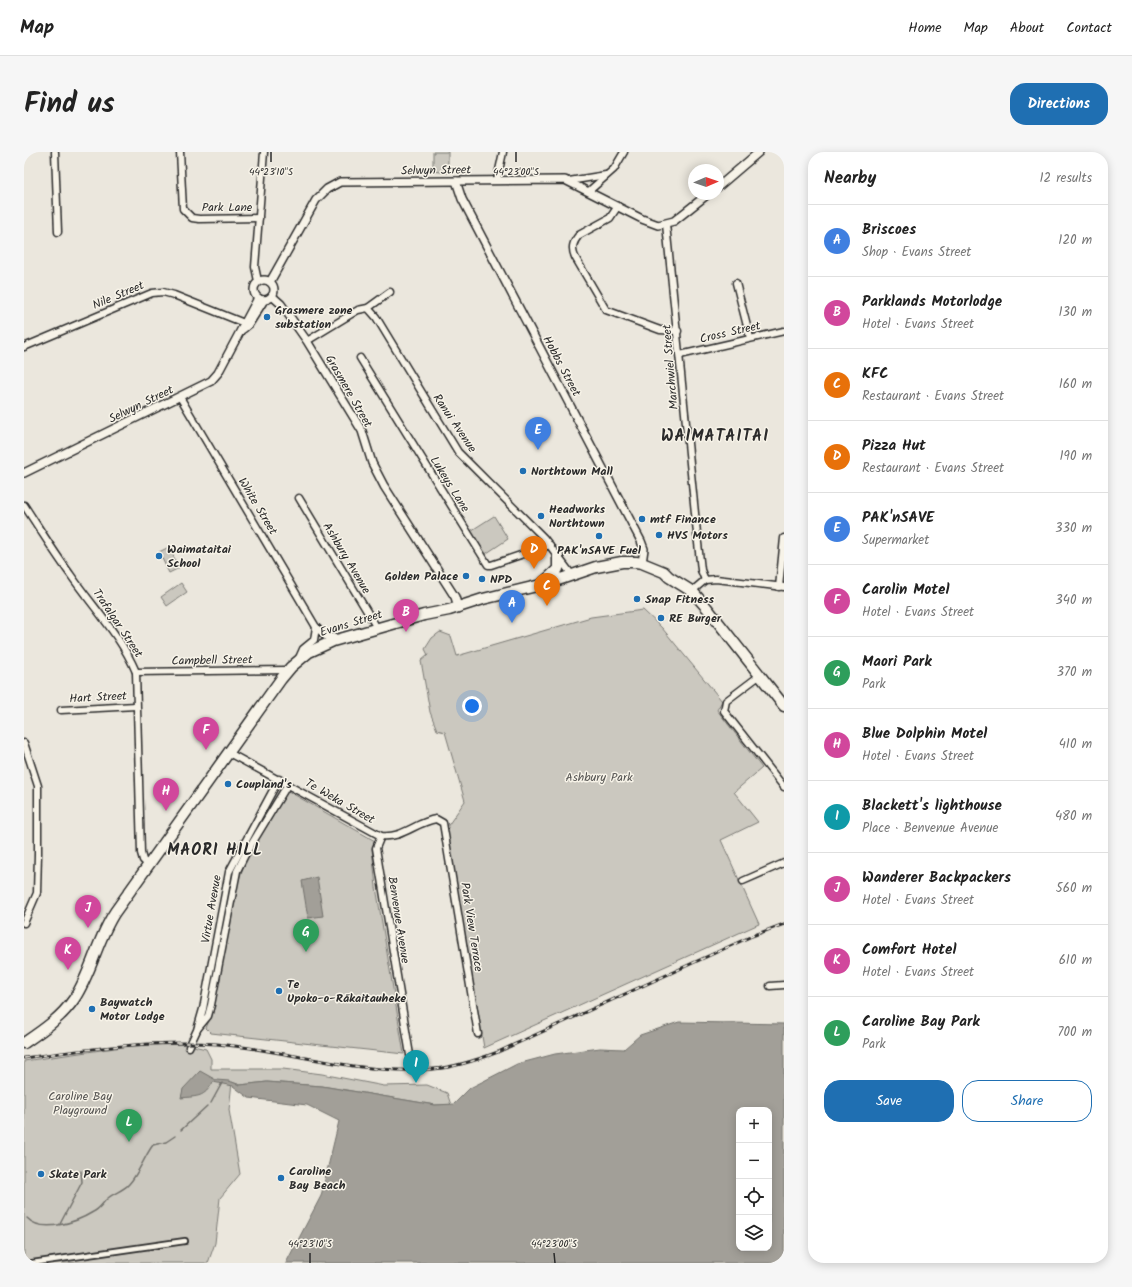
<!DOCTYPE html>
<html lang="en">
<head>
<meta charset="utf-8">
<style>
  body { margin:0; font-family:Kalam,sans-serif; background:#f6f6f6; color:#222 }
  .controls { position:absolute; right:12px; bottom:12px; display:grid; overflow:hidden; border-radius:8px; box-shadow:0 2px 10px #0003 }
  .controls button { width:36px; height:36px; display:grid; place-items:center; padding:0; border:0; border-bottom:1px solid #e0e0e0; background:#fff; color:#222; font:20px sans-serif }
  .compass { position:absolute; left:664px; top:12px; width:36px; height:36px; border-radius:50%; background:#fff; box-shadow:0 2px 10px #0003; rotate:88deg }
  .you { position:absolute; left:448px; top:554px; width:14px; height:14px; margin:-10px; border:3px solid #fff; border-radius:50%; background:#1a73e8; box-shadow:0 0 0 6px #1a73e833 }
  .badge { display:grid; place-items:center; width:26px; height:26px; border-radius:50%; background:#1f6fb2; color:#fff; font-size:13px; font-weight:700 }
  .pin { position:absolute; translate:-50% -33px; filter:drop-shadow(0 1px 2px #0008) }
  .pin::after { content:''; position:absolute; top:21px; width:14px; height:12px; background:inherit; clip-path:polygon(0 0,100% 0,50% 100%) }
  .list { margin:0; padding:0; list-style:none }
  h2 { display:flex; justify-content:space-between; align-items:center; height:52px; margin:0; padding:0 16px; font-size:17px }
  h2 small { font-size:13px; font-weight:400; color:#767676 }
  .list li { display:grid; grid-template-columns:26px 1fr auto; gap:12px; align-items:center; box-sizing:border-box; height:72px; padding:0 16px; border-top:1px solid #e0e0e0 }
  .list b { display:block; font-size:15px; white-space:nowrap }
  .list p { margin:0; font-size:13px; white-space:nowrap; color:#767676 }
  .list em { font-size:13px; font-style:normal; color:#767676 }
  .actions { display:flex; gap:8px; padding:12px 16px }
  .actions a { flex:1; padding:9px 0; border:1px solid #1f6fb2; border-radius:16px; text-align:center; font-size:14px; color:#1f6fb2 }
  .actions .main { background:#1f6fb2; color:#fff }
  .icon { flex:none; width:22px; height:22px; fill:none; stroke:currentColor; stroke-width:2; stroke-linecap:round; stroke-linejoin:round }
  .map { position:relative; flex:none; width:760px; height:1111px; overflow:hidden; border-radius:16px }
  header { display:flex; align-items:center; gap:24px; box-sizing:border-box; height:56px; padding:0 20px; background:#fff; border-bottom:1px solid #e0e0e0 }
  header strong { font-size:19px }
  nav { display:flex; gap:22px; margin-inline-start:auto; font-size:14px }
  .intro { display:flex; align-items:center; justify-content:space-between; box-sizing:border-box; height:96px; padding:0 24px }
  h1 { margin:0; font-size:28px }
  .button { padding:10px 18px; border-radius:16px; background:#1f6fb2; color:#fff; font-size:14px; font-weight:700 }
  main { display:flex; gap:24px; padding:0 24px }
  aside { flex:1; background:#fff; border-radius:16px; box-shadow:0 2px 10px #0003 }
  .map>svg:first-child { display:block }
</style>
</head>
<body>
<header>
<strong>Map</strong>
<nav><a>Home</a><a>Map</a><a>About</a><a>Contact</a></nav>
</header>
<div class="intro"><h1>Find us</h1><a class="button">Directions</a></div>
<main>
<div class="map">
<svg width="760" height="1111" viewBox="0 0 760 1111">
  <rect width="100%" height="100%" fill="#ebe7dd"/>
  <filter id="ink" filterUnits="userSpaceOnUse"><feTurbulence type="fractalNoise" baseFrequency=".025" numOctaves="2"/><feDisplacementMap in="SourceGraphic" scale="8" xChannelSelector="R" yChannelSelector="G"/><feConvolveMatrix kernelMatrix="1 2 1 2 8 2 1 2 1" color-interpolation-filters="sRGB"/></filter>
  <g filter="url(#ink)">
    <!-- green -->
    <g fill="#cbc8bf" stroke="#7b7a75">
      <polygon points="409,0 424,0 424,21 409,19"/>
      <polygon points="470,364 484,387 460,403 445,380"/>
      <polygon points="145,395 155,416 145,421 135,400"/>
      <polygon points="157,431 163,440 143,454 137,445"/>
      <polygon points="619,458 638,476 698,549 693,558 738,616 710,640 734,670 697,688 735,772 460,896 423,675 441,649 421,580 413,578 406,560 397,509 404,503 401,497 408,486 416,480 427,484 433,504 567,465"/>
      <polygon points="264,639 351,689 348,697 352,735 380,902 187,881 182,876 187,864 213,734 220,712"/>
      <polygon points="161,892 182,897 187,907 187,917 259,917 298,922 360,934 403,933 423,941 427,953 411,953 298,934 243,930 216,933 208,930 205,958 216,1022 196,1046 191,1091 184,1111 0,1111 0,909 105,894"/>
    </g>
    <!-- water -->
    <g fill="#a29f98" stroke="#72716c" fill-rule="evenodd">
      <polygon points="293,725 299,764 284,766 278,729"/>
      <path d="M655,870L760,872V1111H262L297,1044L315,969L283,953L225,946L209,934L189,930C180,946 174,944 157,946L159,937L176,919L192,928L205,929L216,933L243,930L298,934L411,953L430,952L446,936L493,912L531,902L576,896L600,897L616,883ZM715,958H745V1096H715Z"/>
    </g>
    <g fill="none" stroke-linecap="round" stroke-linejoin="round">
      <!-- stream -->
      <g stroke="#72716c" stroke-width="1.5">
        <polyline points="187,951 198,931"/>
        <polyline points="157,978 183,954"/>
        <path d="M3,1066C18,1082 53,1070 69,1060C76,1057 79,1050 84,1046C91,1040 99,1039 105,1032C115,1021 120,1005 129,993L142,990L151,984"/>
        <polyline points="36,1072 58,1030 57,1019"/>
      </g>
      <defs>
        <polyline id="pedestrian" points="8,1111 161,1089"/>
        <g id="minor">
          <polyline points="31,0 34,80"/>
          <polyline points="156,0 159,57 168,66 175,67 235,66"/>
          <polyline points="473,28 479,0"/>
          <polyline points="545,29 582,23"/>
          <polyline points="565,39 590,17 600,0"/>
          <path d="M594,54L586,66L555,83C549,90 547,96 551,105L582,158L636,178L654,179"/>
          <polyline points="642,72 674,391 677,418 681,428"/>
          <polyline points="234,129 231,115 240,0"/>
          <polyline points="712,131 726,186"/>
          <polyline points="344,156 352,165 434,300 520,386 548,423"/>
          <polyline points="283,189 334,158 344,156 366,140"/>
          <polyline points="0,195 128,141 139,140 150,143 220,171"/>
          <polyline points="656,203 760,179"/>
          <polyline points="336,206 464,413 467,413 526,393"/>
          <polyline points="156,245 292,475 301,484 314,486"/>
          <polyline points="275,346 353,476"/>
          <path d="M0,353C15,376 30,400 46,422C68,454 97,484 112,520L117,701L119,708L124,713"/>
          <polyline points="755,435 760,386"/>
          <polyline points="667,440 681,428 692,427 760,435"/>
          <polyline points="275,506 279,497 290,488 292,475"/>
          <polyline points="112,520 264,518"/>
          <polyline points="735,524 702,549 700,559 760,635"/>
          <polyline points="37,558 112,554"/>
          <polyline points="0,591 14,634 14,702 13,741 0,771"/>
          <path d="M205,601L357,684C378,687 392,670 412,667L419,671L454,882"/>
          <polyline points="357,684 352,696 386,903"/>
          <polyline points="719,729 760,711"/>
          <polyline points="746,834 760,833"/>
          <polyline points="174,876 184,864 187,853 213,719 221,703 264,632"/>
          <polyline points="165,895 173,878 179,857 205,720 255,627"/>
        </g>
        <g id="tertiary">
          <polyline points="432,29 438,47 617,389 620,397 618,411"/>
          <polyline points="694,35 735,0"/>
          <circle cx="240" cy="138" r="10"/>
          <polyline points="246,130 292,48 303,37 316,30 541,28 618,67 634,73 650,69 684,42"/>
          <polyline points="248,144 257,152 283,189 338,279 348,311 360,334 431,445 434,455"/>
          <polyline points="219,177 225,172 240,148"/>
          <polyline points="0,321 187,229 194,221 234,146"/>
        </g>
        <g id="trunk">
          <polyline points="519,431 534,417 534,404"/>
          <path d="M0,891C19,878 37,866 50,847C68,820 73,787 91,760L257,527L267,515L285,500L309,489L400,463L425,458L459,447L525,431L572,415L598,410H612L618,411L640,420L645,425L669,440L683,456L760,554"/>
        </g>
      </defs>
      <!-- pedestrian casing -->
      <use href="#pedestrian" stroke="#2b2b2b" stroke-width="8"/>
      <!-- minor casing -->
      <use href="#minor" stroke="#2b2b2b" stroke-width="9"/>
      <!-- tertiary casing -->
      <use href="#tertiary" stroke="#2b2b2b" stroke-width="10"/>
      <!-- trunk casing -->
      <use href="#trunk" stroke="#2b2b2b" stroke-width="13"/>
      <!-- pedestrian -->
      <use href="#pedestrian" stroke="#f7f3e8" stroke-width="4.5"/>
      <!-- minor -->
      <use href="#minor" stroke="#f7f3e8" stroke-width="6"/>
      <!-- tertiary -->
      <use href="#tertiary" stroke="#f7f3e8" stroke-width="7"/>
      <!-- trunk -->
      <use href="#trunk" stroke="#f7f3e8" stroke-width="10"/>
      <defs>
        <path id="rail" d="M0,906C64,897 128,888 193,892C265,898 337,924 410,917C432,915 453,908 474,900L728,784L760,772"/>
      </defs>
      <!-- rail casing -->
      <use href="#rail" stroke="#2b2b2b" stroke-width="3"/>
      <!-- rail -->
      <use href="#rail" stroke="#f7f3e8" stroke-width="1.5" stroke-dasharray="4.5" stroke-linecap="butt"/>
    </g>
  </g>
  <!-- ticks -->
  <path fill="none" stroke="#2b2b2b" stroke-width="1.5" d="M247,0V10M492,0V10M286,1101V1111M530,1101L531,1111"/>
  <!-- markers -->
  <g fill="#1f6fb2" stroke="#f7f3e8" stroke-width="1.5">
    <circle cx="243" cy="165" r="4"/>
    <circle cx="499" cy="319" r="4"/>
    <circle cx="517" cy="364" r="4"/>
    <circle cx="618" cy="367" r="4"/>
    <circle cx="635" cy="383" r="4"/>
    <circle cx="575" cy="384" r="4"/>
    <circle cx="135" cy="404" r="4"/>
    <circle cx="442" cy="424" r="4"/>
    <circle cx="458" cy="427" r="4"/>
    <circle cx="613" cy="447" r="4"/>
    <circle cx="637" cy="466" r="4"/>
    <circle cx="204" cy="632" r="4"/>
    <circle cx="255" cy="839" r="4"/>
    <circle cx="68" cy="857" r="4"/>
    <circle cx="17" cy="1022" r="4"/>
    <circle cx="257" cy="1026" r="4"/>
  </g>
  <g text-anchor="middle" stroke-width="3" stroke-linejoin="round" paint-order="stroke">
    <!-- street labels -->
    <g font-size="12" fill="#2b2b2b" stroke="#f7f3e8">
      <text transform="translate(412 18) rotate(-1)" y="4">Selwyn Street</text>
      <text x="203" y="59">Park Lane</text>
      <text transform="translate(94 143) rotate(-23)" y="4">Nile Street</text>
      <text transform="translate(706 180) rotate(-13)" y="4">Cross Street</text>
      <text transform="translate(538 214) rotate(62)" y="4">Hobbs Street</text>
      <text transform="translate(646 215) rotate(-95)" y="4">Marchwiel Street</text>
      <text transform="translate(325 239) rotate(60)" y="4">Grasmere Street</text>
      <text transform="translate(117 252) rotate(-26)" y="4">Selwyn Street</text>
      <text transform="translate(431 271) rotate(56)" y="4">Ranui Avenue</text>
      <text transform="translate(426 332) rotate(58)" y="4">Lukeys Lane</text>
      <text transform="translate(234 354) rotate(59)" y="4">White Street</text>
      <text transform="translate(323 406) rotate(59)" y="4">Ashbury Avenue</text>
      <text transform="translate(94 471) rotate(56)" y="4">Trafalgar Street</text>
      <text transform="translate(327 471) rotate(-17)" y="4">Evans Street</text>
      <text transform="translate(188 508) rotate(-1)" y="4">Campbell Street</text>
      <text transform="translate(74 545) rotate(-3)" y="4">Hart Street</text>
      <text transform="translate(316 649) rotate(30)" y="4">Te Weka Street</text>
      <text transform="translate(187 757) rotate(-80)" y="4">Virtue Avenue</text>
      <text transform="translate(375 768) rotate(81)" y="4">Benvenue Avenue</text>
      <text transform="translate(448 775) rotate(81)" y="4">Park View Terrace</text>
    </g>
    <!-- poi labels -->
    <g font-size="12" font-weight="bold" fill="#2b2b2b" stroke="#f7f3e8" text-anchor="start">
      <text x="251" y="162">Grasmere zone<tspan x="251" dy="14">substation</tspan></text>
      <text x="507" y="323">Northtown Mall</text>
      <text x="525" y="361">Headworks<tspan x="525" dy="14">Northtown</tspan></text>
      <text x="626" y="371">mtf Finance</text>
      <text x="643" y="387">HVS Motors</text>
      <text x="143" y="401">Waimataitai<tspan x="143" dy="14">School</tspan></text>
      <text x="575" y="402" text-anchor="middle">PAK'nSAVE Fuel</text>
      <text x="434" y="428" text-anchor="end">Golden Palace</text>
      <text x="466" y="431">NPD</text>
      <text x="621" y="451">Snap Fitness</text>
      <text x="645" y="470">RE Burger</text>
      <text x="212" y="636">Coupland's</text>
      <text x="263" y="836">Te<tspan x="263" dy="14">Upoko-o-Rākaitauheke</tspan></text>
      <text x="76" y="854">Baywatch<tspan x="76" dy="14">Motor Lodge</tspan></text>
      <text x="265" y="1023">Caroline<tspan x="265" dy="14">Bay Beach</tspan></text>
      <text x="25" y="1026">Skate Park</text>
    </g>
    <!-- park labels -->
    <g font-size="12" fill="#535250" stroke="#f7f3e8">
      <text x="575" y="629">Ashbury Park</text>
      <text x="56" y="948">Caroline Bay<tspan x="56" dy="14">Playground</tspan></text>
    </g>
    <!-- district labels -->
    <g font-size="16" font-weight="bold" letter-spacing="1" fill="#2b2b2b" stroke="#f7f3e8">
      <text x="691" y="289">WAIMATAITAI</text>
      <text x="191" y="703">MAORI HILL</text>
    </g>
  </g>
  <g font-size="10" text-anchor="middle" fill="#2b2b2b" stroke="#f7f3e8" stroke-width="3" stroke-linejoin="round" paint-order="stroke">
    <text x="247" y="23">44°23'10"S</text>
    <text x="492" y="23">44°23'00"S</text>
    <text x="286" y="1095">44°23'10"S</text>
    <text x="530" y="1095">44°23'00"S</text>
  </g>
</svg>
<div class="controls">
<button>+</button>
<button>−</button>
<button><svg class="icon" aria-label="locate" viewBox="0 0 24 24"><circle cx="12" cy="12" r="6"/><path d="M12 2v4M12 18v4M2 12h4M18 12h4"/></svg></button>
<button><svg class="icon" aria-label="layers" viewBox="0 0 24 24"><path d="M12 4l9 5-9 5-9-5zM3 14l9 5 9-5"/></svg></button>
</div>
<svg class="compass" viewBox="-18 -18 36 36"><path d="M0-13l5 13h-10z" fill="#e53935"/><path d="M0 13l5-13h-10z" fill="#767676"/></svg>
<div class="you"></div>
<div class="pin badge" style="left:488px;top:471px;background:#3f7fe0">A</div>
<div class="pin badge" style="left:382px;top:480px;background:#d1479c">B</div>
<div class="pin badge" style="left:523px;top:454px;background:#e8710a">C</div>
<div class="pin badge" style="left:510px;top:417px;background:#e8710a">D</div>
<div class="pin badge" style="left:514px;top:298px;background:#3f7fe0">E</div>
<div class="pin badge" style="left:182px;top:598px;background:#d1479c">F</div>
<div class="pin badge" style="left:282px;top:800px;background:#2e9e5b">G</div>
<div class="pin badge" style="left:142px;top:659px;background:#d1479c">H</div>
<div class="pin badge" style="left:392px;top:931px;background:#0f9aa8">I</div>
<div class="pin badge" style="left:64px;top:776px;background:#d1479c">J</div>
<div class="pin badge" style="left:44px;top:818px;background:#d1479c">K</div>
<div class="pin badge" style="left:105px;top:990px;background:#2e9e5b">L</div>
</div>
<aside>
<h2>Nearby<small>12 results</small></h2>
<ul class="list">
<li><span class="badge" style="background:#3f7fe0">A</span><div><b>Briscoes</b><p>Shop · Evans Street</p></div><em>120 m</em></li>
<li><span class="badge" style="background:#d1479c">B</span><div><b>Parklands Motorlodge</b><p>Hotel · Evans Street</p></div><em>130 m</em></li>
<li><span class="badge" style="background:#e8710a">C</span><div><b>KFC</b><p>Restaurant · Evans Street</p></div><em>160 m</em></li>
<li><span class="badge" style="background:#e8710a">D</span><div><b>Pizza Hut</b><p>Restaurant · Evans Street</p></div><em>190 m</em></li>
<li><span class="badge" style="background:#3f7fe0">E</span><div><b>PAK'nSAVE</b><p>Supermarket</p></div><em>330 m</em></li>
<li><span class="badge" style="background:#d1479c">F</span><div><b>Carolin Motel</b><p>Hotel · Evans Street</p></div><em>340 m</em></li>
<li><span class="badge" style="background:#2e9e5b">G</span><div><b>Maori Park</b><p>Park</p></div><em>370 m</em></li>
<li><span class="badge" style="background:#d1479c">H</span><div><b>Blue Dolphin Motel</b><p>Hotel · Evans Street</p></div><em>410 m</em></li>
<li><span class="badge" style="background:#0f9aa8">I</span><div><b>Blackett's lighthouse</b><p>Place · Benvenue Avenue</p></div><em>480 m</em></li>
<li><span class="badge" style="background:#d1479c">J</span><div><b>Wanderer Backpackers</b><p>Hotel · Evans Street</p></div><em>560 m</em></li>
<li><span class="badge" style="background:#d1479c">K</span><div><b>Comfort Hotel</b><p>Hotel · Evans Street</p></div><em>610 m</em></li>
<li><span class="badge" style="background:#2e9e5b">L</span><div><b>Caroline Bay Park</b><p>Park</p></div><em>700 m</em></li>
</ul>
<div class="actions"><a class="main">Save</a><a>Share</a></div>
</aside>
</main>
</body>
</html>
